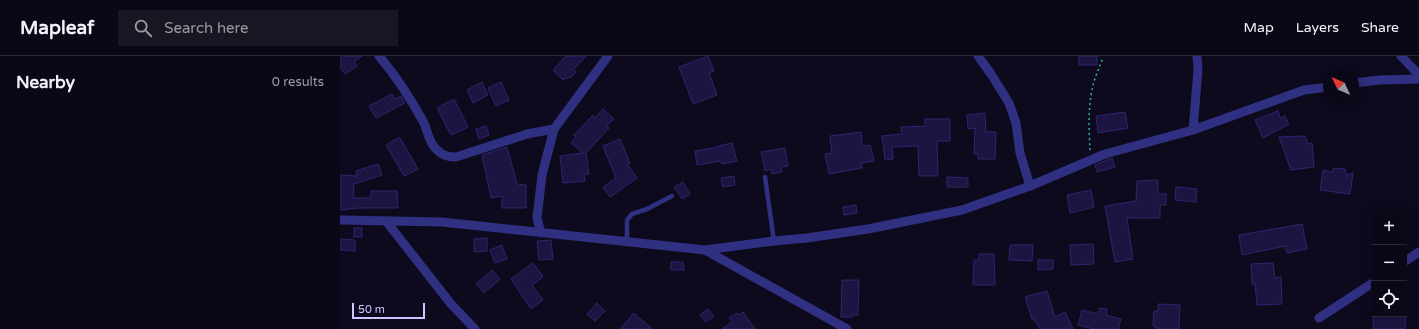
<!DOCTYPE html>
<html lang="en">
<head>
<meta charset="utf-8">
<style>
  body { margin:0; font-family:"Varela Round",sans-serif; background:#181623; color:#f1f3f6 }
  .controls { position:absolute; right:12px; bottom:12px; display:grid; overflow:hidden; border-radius:0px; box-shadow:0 2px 10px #0003 }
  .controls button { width:36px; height:36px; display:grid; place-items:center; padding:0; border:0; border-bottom:1px solid #2a2935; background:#0a0816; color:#f1f3f6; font:20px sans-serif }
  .compass { position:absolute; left:983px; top:12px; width:36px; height:36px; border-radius:50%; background:#0a0816; box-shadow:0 2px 10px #0003; rotate:314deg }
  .scale { position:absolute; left:12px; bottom:10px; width:73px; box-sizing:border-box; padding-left:4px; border:2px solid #cbc7ff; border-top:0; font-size:11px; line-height:14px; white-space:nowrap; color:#cbc7ff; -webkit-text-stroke:3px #0d0a1e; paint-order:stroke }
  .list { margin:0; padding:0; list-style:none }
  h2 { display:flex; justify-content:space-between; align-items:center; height:52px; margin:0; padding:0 16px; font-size:17px }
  h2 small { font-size:13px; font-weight:400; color:#999aa1 }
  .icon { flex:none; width:22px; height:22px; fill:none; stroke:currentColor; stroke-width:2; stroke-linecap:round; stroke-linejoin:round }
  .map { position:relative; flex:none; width:1079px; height:273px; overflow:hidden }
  header { display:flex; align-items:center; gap:24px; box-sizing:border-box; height:56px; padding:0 20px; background:#0a0816; border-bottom:1px solid #2a2935 }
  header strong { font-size:19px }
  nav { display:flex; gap:22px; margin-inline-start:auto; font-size:14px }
  .search { width:280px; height:36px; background:#181623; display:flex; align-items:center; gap:10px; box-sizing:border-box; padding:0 14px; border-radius:0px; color:#999aa1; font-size:15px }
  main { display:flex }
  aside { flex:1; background:#0a0816 }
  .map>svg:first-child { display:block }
</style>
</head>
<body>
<header>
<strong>Mapleaf</strong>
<div class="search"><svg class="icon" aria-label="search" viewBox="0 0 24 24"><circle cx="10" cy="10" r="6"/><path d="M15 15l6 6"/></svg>Search here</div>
<nav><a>Map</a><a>Layers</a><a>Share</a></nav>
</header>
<main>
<aside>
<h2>Nearby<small>0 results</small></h2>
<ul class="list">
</ul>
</aside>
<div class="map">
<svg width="1079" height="273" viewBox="0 0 1079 273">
  <rect width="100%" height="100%" fill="#0d0a1e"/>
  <!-- building -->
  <g fill="#1c1441" stroke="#30246f">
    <polygon points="0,0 22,0 14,6 17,10 5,18 0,11"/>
    <polygon points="226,0 246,0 233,14 236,16 230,22 229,21 227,23 225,22 223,24 213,14"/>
    <polygon points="368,0 374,15 369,17 377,39 353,48 339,11"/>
    <rect x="739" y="0" width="18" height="9"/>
    <polygon points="142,26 148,39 133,47 127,34"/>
    <polygon points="161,26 169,44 156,50 148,32"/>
    <polygon points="52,38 55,43 61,40 65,47 36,62 29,50"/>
    <polygon points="114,43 128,71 111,79 97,52"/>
    <polygon points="263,53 274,63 267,70 269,72 245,98 246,97 249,118 244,119 245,125 223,127 220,100 243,97 231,87 236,81 234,79 253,59 255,62"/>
    <polygon points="938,55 940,62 945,60 949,68 923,82 915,64"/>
    <polygon points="785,56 788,72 758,77 756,60"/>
    <polygon points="645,57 646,76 656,76 655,103 638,103 638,98 634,98 635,72 628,73 627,59"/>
    <polygon points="584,63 610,63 610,85 597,85 598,120 579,120 578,90 552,91 553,103 545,104 542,80 562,78 561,71 586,70"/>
    <polygon points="146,70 149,79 139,83 136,73"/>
    <polygon points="521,76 522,90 530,89 534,105 521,107 522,112 489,118 485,98 492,97 490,80"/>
    <polygon points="965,80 968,88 972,87 974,111 951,114 939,81"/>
    <polygon points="58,82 60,82 78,113 64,120 46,89"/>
    <polygon points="280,83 290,107 287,108 297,122 270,141 263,131 276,122 263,90"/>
    <polygon points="392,87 397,105 382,108 381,105 357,109 355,95 378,91 378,90"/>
    <polygon points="167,91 177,128 186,129 186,152 162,152 162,140 151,142 142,99"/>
    <polygon points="445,92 448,110 441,111 442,116 432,118 431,113 425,115 421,96"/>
    <polygon points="772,102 775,111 757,116 755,109"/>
    <polygon points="38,108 42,119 14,128 13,142 31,142 31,135 57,135 58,152 17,152 0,154 0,119 17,120 16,115"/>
    <polygon points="994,112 1005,113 1006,119 1013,117 1010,138 980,134 983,114 992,116"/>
    <polygon points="394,120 395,129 383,131 381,122"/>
    <polygon points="607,121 628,122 628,131 607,131"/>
    <polygon points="818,124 818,138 826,138 826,149 820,149 820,162 787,162 793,203 775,206 765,150 796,145 797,125"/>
    <polygon points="343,126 350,138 342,143 334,131"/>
    <polygon points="836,131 857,133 856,146 835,144"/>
    <polygon points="751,134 754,151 730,157 727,139"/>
    <polygon points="516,149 517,157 504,159 503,151"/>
    <polygon points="962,168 967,193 947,197 945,190 902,199 899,179"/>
    <rect x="14" y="172" width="8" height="9"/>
    <polygon points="147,182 147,195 134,196 134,183"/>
    <polygon points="0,183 15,184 15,195 0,194"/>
    <polygon points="211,184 213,203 199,204 197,185"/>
    <polygon points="753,188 754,208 731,209 730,189"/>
    <polygon points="162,189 167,203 155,207 150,194"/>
    <polygon points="670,189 693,189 692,205 669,204"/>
    <polygon points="639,198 654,198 655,229 633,229 634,204 639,204"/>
    <polygon points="698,204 713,204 713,213 698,214"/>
    <polygon points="331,206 343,206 344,214 331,214"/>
    <polygon points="193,207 203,221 192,229 203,244 191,253 171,223"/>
    <polygon points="933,207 935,222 941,221 942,248 917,249 915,228 912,228 911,208"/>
    <polygon points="152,214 160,223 144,237 136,228"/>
    <polygon points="502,224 519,224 518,259 512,259 512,261 501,261"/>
    <polygon points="707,235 715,261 725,256 733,273 700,273 694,263 692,263 685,241"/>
    <polygon points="257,247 265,255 255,265 247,258"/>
    <polygon points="818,248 840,249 839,273 816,273 816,271 813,270 814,255 818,255"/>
    <polygon points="760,252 767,253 766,259 781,263 778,273 754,273 738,269 742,254 758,258"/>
    <polygon points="368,253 374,260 366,266 360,259"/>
    <polygon points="403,256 415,273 382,273 392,266 389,262 397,257 399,259"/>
    <polygon points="294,257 312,273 280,273"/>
    <polygon points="1034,258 1066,258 1065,273 1033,273"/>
  </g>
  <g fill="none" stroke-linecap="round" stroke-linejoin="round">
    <!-- path -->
    <path stroke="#21b9aa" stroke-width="1.5" stroke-dasharray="2 3" stroke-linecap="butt" d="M750,94C749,76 748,53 752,34C754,23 759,12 763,2"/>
    <!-- service -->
    <g stroke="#303082" stroke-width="4.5">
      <polyline points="425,121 434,185"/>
      <polyline points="287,186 287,164 292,158 307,153 332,140"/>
    </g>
    <!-- minor -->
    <g stroke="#303082" stroke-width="9">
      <path d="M39,0C57,21 71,43 84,67C87,74 89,86 95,92C101,99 107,101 116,101L187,78L214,73"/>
      <polyline points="638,0 651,18 669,47 676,67 680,97 690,130"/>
      <polyline points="1061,0 1079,19"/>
      <polyline points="1013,27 1040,24 1079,23"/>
      <polyline points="853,74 858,14 857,0"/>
      <polyline points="0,164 102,166 365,194 434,185 467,182 528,173 622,154 690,130 765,98 853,74 964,34 989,31"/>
      <polyline points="46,165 111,248 135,273"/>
      <polyline points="201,177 197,162 202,119 214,73 268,0"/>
      <polyline points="365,194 507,273"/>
      <polyline points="1064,206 1079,196"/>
      <polyline points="979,262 1034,226"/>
    </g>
  </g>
</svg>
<div class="controls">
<button>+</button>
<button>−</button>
<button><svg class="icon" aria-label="locate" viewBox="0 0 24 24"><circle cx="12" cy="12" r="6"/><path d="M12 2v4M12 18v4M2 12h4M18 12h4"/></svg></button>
</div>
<svg class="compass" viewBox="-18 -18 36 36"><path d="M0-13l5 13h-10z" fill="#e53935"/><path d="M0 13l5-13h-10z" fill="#999aa1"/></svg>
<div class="scale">50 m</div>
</div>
</main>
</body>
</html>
